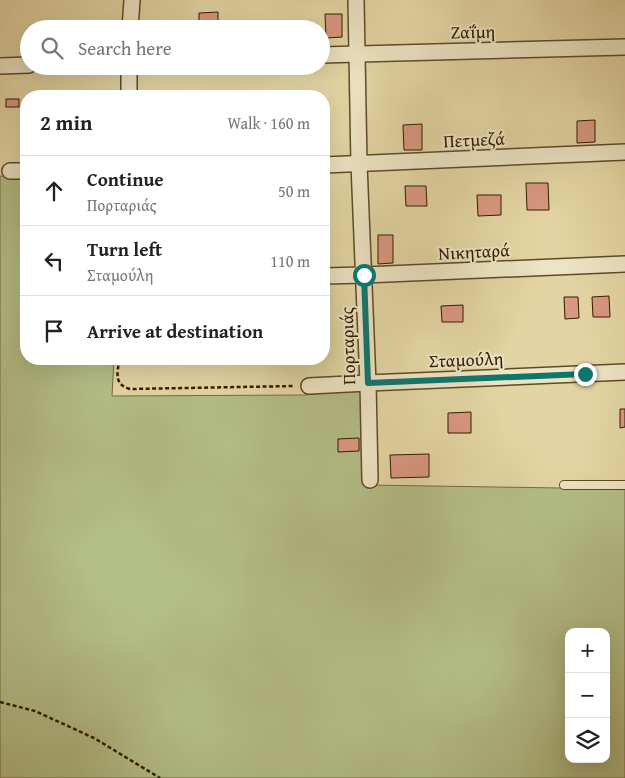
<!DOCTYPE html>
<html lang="en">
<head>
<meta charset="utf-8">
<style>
  body { margin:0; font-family:"Gentium Book Plus",serif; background:#f2f2f2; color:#222 }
  .controls { position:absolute; right:15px; bottom:15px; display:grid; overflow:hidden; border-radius:10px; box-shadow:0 5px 20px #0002 }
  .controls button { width:45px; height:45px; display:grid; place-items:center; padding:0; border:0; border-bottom:1px solid #e0e0e0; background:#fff; color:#222; font:25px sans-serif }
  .stop { position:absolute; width:15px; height:15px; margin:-11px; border:4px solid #0f766e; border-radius:50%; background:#fff }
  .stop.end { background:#0f766e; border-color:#fff; box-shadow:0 1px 5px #0008 }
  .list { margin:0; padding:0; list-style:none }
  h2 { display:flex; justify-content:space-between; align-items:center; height:65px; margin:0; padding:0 20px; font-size:21px }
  h2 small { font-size:16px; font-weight:400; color:#767676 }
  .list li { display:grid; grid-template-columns:32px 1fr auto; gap:15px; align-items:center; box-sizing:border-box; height:70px; padding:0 20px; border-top:1px solid #e0e0e0 }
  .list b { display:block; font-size:19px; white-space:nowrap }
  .list p { margin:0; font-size:16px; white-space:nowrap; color:#767676 }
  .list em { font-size:16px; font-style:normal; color:#767676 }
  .icon { flex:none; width:28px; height:28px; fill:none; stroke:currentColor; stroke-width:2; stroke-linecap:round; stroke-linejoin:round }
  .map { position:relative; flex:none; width:625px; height:778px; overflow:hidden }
  .search { position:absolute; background:#fff; box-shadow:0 5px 20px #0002; left:20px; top:20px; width:310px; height:55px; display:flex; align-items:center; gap:12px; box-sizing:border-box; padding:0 18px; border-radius:28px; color:#767676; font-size:19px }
  .panel { position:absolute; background:#fff; box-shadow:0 5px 20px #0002; left:20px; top:90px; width:310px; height:275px; border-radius:20px }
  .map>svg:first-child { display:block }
</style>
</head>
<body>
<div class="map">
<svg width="625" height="778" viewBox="0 0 625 778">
  <rect width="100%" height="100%" fill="#e3d5a3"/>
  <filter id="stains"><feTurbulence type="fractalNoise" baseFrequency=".004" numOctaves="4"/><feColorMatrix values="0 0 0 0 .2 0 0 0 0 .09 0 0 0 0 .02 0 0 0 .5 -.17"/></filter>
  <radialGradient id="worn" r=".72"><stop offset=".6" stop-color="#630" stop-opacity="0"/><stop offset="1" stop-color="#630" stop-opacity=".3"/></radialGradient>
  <!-- green -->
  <path fill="#b3bd86" stroke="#726c43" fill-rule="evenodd" d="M0,176L26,177V359H114L112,396L305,395L364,389L366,485L625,489V778H0ZM569,632H606V759H569Z"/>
  <!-- building -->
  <g fill="#d99881" stroke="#311c00">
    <polygon points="218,12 218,24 199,25 199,13"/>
    <polygon points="325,14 342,14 342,37 326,38"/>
    <rect x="6" y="99" width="13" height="8"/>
    <polygon points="595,120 595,142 577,143 577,121"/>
    <polygon points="422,124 422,150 404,150 403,125"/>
    <polygon points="526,183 548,183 549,210 527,210"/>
    <polygon points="405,186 426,186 427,206 406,206"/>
    <polygon points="477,195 501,195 501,215 478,216"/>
    <polygon points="378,235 393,235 393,263 378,264"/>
    <polygon points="609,296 610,317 593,317 592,297"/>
    <polygon points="564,297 578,297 579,318 565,319"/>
    <polygon points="463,305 463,322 442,322 441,306"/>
    <polygon points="620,409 625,409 625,427 620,428"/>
    <polygon points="471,412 471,433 448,433 448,413"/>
    <polygon points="359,438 359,451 338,452 338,439"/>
    <polygon points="429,454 429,477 391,478 390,455"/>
  </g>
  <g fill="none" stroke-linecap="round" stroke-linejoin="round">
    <defs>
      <polyline id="lane" points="564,485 625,485"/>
      <g id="street">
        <polyline points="356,0 359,164 368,383 370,480"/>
        <polyline points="130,29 132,0"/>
        <polyline points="321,55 625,47"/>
        <polyline points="0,66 29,65"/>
        <polyline points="129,66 129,96"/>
        <polyline points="324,165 625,152"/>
        <polyline points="10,171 26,171"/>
        <polyline points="324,276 364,275 625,264"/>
        <polyline points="309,386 368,383 625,372"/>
      </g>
    </defs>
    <!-- lane casing -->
    <use href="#lane" stroke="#5e4a29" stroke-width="10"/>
    <!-- street casing -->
    <use href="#street" stroke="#5e4a29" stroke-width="18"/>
    <!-- path -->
    <g stroke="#311c00" stroke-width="2.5" stroke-dasharray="4 2.5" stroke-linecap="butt">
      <path d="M119,359C118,373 113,384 130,389L295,386"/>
      <polyline points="0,702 35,711 94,738 160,778"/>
    </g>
    <!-- lane -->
    <use href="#lane" stroke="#ede4c3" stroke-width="8"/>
    <!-- street -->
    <use href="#street" stroke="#ede4c3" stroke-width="15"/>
  </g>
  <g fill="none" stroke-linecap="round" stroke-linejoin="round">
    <!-- route -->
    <polyline stroke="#0f766e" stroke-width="6" points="364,275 368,383 585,374"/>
  </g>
  <g text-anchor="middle" stroke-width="4" stroke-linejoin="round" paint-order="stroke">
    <!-- street labels -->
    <g font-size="18" fill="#311c00" stroke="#ede4c3">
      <text transform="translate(473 32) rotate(-1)" y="6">Ζαΐμη</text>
      <text transform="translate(474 140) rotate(-3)" y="6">Πετμεζά</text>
      <text transform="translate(474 252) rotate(-3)" y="6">Νικηταρά</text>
      <text transform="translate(348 346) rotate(-92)" y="6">Πορταριάς</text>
      <text transform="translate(466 360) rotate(-2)" y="6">Σταμούλη</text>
    </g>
  </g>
  <rect width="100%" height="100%" filter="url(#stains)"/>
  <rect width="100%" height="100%" fill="url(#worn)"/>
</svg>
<div class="controls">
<button>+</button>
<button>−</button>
<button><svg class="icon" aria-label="layers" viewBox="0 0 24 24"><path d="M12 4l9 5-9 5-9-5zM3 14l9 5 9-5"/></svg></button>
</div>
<div class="stop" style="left:364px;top:275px"></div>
<div class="stop end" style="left:585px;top:374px"></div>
<div class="search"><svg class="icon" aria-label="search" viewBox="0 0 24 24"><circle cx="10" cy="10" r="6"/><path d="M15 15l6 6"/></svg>Search here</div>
<section class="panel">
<h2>2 min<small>Walk · 160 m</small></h2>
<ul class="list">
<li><svg class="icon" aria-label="ahead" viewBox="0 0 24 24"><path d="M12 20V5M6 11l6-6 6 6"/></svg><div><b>Continue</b><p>Πορταριάς</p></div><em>50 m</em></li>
<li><svg class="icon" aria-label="left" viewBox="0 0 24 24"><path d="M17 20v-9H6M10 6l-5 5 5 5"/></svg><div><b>Turn left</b><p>Σταμούλη</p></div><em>110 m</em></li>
<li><svg class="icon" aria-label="arrive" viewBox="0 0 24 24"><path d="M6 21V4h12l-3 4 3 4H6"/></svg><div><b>Arrive at destination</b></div></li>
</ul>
</section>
</div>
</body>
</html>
